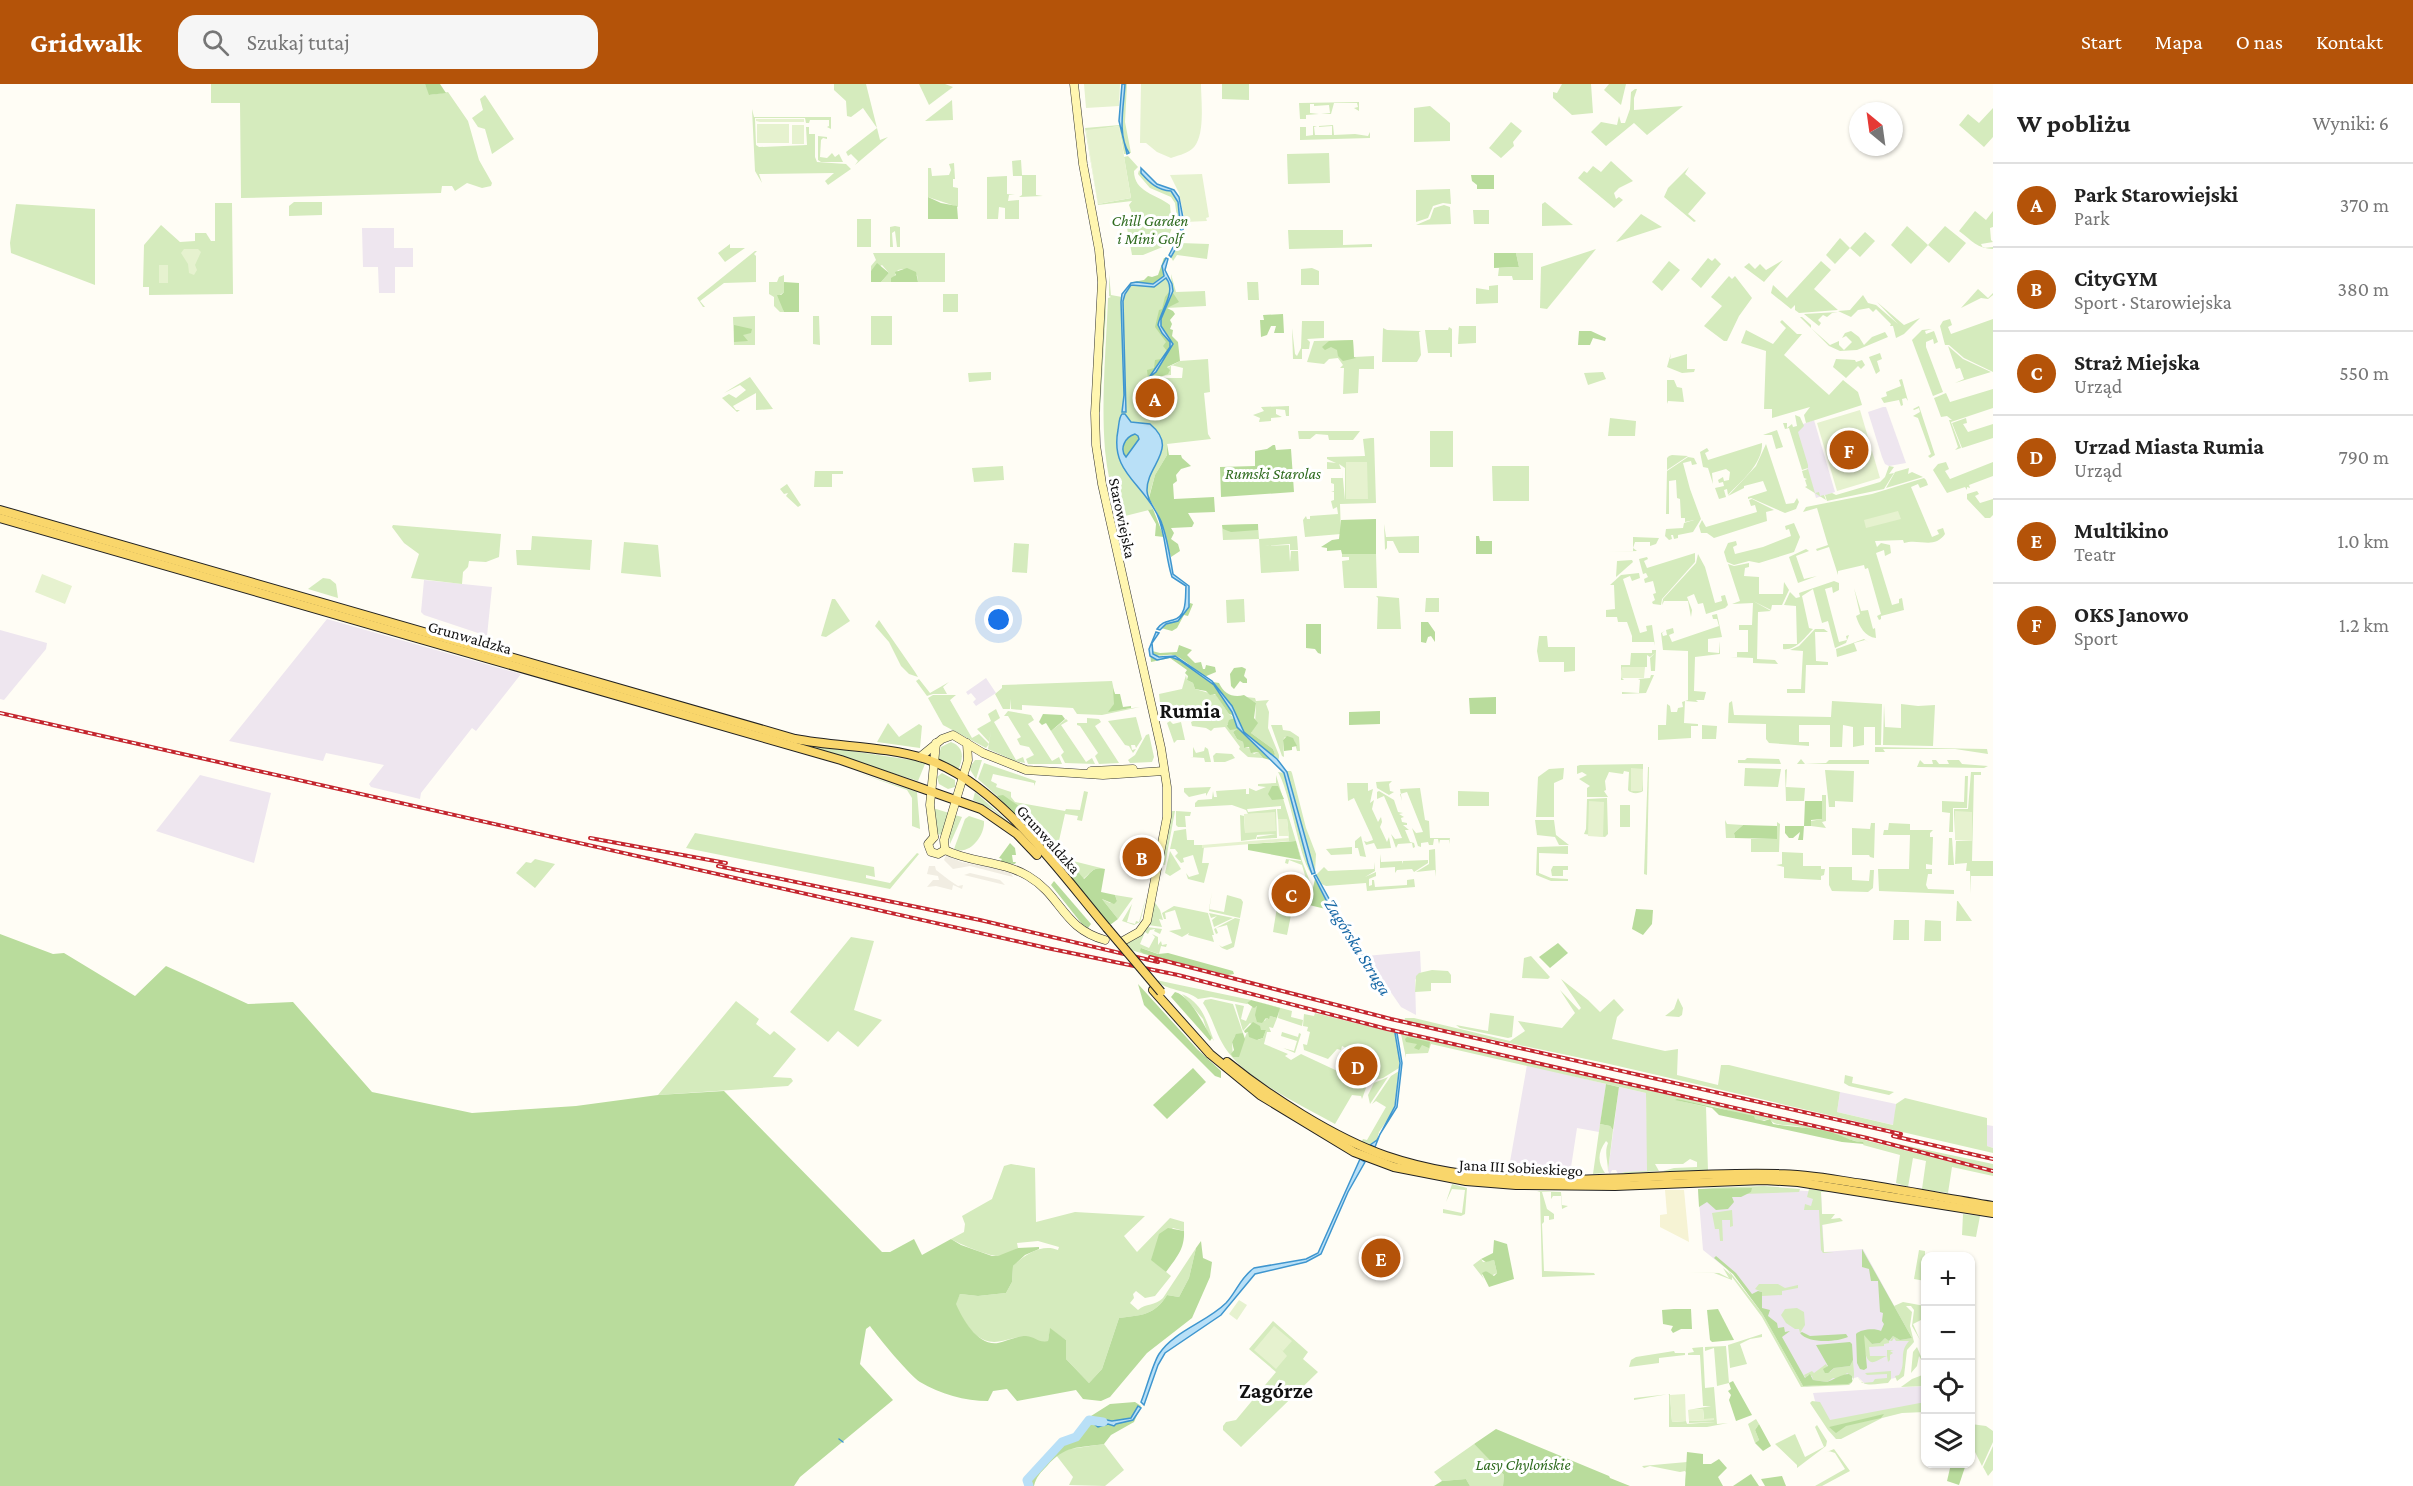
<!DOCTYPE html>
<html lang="pl">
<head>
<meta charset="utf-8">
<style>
  body { margin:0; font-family:"Crimson Pro",serif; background:#f6f6f6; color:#222 }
  .controls { position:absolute; right:18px; bottom:18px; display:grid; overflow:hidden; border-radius:12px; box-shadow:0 2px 4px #0004 }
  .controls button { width:54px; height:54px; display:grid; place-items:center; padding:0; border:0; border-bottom:2px solid #e0e0e0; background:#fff; color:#222; font:30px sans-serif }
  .compass { position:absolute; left:1849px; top:18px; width:54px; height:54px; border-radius:50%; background:#fff; box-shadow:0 2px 4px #0004; rotate:331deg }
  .you { position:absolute; left:999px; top:536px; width:21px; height:21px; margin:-15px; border:4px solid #fff; border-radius:50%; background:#1a73e8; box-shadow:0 0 0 9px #1a73e833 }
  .badge { display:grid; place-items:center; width:39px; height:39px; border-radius:50%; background:#b45309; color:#fff; font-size:20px; font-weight:700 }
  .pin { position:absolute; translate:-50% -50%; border:3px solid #fff; box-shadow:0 2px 6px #0006 }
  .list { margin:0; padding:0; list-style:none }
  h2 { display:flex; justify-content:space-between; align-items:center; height:78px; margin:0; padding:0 24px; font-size:26px }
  h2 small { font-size:20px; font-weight:400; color:#767676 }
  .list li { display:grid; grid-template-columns:39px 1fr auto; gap:18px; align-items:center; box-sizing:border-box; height:84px; padding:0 24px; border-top:2px solid #e0e0e0 }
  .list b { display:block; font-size:22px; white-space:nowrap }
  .list p { margin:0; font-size:20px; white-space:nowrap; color:#767676 }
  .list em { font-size:20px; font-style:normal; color:#767676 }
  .icon { flex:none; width:33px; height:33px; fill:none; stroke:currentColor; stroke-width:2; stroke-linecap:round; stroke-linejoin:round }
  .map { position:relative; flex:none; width:1993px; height:1402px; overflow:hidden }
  header { display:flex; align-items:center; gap:36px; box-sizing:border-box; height:84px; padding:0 30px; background:#b45309; color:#fff }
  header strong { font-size:28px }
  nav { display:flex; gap:33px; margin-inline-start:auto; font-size:21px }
  .search { width:420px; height:54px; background:#f6f6f6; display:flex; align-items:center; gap:15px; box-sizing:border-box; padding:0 21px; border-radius:18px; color:#767676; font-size:22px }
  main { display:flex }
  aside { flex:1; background:#fff }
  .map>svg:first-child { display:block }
</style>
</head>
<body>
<header>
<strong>Gridwalk</strong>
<div class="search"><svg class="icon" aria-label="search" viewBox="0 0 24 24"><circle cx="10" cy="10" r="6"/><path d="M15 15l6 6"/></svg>Szukaj tutaj</div>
<nav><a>Start</a><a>Mapa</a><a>O nas</a><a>Kontakt</a></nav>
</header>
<main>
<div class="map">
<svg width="1993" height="1402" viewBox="0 0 1993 1402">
  <rect width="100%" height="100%" fill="#fffdf5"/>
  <!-- industrial -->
  <g fill="#eee6ef">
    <polygon points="362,144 394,144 394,164 413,164 413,183 395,183 395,209 379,209 378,183 363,183"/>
    <polygon points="1883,323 1886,323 1906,379 1889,382 1885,380 1882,373 1868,328"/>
    <polygon points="1814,336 1835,408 1816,414 1795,343"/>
    <polygon points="424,496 492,503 487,552 424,531 421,528"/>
    <polygon points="327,535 521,590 476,647 472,644 421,709 420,715 371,703 369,700 384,681 326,669 323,677 229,657"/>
    <polygon points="0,546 47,559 46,565 4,616 0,615"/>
    <polygon points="986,594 996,609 976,622 973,618 976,615 971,609 968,611 966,608"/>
    <polygon points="200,691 271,709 254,779 156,747"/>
    <polygon points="1420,867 1421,888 1415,896 1416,931 1401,923 1366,872"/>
    <polygon points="1527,981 1606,1000 1599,1048 1577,1044 1570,1090 1508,1089"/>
    <polygon points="1619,1003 1646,1009 1648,1087 1625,1088 1618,1090 1616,1086 1612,1086 1610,1090 1608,1087"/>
    <polygon points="1840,1008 1896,1020 1894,1041 1837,1028"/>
    <polygon points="1987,1041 1993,1042 1993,1064 1987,1062"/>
    <polygon points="1763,1104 1821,1108 1824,1168 1863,1165 1913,1256 1906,1262 1903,1289 1900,1293 1865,1300 1858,1293 1854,1294 1806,1303 1762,1229 1733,1190 1703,1166 1698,1105"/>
    <polygon points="1925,1302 1925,1324 1828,1343 1815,1317 1813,1309"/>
  </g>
  <!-- farmland -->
  <polygon fill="#f6f3d4" points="1665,1106 1684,1106 1689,1158 1660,1143 1660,1131 1667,1130"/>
  <!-- green -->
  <g fill="#d5ebbd" fill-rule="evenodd">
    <polygon points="211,0 425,0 430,11 448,8 468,37 479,76 492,99 491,102 482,104 467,99 455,107 452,102 442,102 441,109 241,114 240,19 211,19"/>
    <polygon points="834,0 866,0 880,56 888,53 855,81 858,77 851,70 848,72 846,68 877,44 863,24 851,33 847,32 846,17 834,6"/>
    <polygon points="919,0 945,0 953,3 929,21"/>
    <path d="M1125,0H1127L1125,38L1131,69H1129C1118,52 1124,20 1125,0Z"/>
    <polygon points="1222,0 1249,0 1249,16 1222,15"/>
    <polygon points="1562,0 1591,0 1593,29 1572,31 1553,14 1553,8 1557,9"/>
    <polygon points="1609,0 1626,0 1621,21 1604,6"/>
    <polygon points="1635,5 1637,5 1634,14 1634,26 1683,22 1647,51 1634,39 1606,62 1591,48 1601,38 1617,41 1619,32 1621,39 1625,39 1630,25 1631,8"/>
    <polygon points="485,11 514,55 492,70 485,45 478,43 472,34 483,26 480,15"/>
    <polygon points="952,16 953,36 925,37"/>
    <polygon points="1359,18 1359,27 1354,24 1358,23 1357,19 1334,19 1331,30 1321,30 1330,29 1329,21 1314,22 1314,20 1310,20 1310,29 1319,30 1306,31 1306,35 1300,35 1299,19"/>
    <polygon points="1430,22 1450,39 1450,57 1414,58 1414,24"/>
    <polygon points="1993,24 1993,53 1984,63 1959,41 1968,30 1979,39"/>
    <polygon points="752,25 754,33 831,33 831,45 827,43 829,42 829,36 810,36 809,39 806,39 805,34 755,34 756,61 759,63 807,61 806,43 809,43 809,50 815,50 815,73 817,78 846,80 851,85 828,101 825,97 834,89 759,90 762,99 755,87"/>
    <polygon points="1511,38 1522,47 1513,58 1514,62 1501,74 1489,64"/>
    <path d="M1120,41L1127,70H1124L1119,42L1086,47L1098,120L1131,114L1124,73L1128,72L1138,83L1134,87C1134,108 1156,110 1170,121L1172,144L1165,162L1143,171H1132L1125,133L1133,132L1129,121L1132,117L1098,121L1085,44Z"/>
    <polygon points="1333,41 1334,51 1355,50 1368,52 1370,48 1370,54 1300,56 1300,43 1306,43 1306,52 1313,51 1313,42 1317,42 1314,43 1315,51 1332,51 1332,42 1319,43 1319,42"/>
    <polygon points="818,52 827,53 827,55 823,54 821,56 820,73 827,74 832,69 835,73 839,70 843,78 821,78 818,76"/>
    <polygon points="1329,69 1330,99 1288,100 1287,70"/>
    <polygon points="1021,76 1022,91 1036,91 1036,111 1043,112 1019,113 1022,111 1022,92 1013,92 1012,77"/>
    <polygon points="1611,77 1633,97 1619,104 1614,109 1616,115 1619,113 1623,116 1614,124 1578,94 1584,87 1587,89 1593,82 1601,88"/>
    <polygon points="954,79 955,95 953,95 953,103 958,104 958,123 928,113 928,84 931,84 932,92 949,91 951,86 949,80"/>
    <polygon points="1689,83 1685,90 1706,109 1688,130 1696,137 1694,138 1664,113 1668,104"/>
    <path d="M1139,86L1152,100L1174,109C1187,134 1182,150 1169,171L1179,147L1175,119L1171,113L1150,104L1138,90Z"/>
    <polygon points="1007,92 1007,110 1015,111 1009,111 1008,117 1019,116 1019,135 1005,135 1005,124 999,123 998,135 987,135 987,93"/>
    <polygon points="1450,105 1451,120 1443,119 1433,122 1428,134 1416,138 1416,106"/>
    <polygon points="294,118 322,118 322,131 289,132 289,122"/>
    <polygon points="1545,118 1573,141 1542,142 1542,120"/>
    <polygon points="215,119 232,119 233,210 149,211 149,203 143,203 144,161 161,141 180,158 195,157 195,149 206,149 211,157 215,157"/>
    <polygon points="16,120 95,125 95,201 11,169 10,159"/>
    <polygon points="1444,121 1450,123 1451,140 1416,141 1430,135 1434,124"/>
    <polygon points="1473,126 1489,126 1489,140 1474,140"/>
    <path d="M1975,127L1986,136L1993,127V143L1990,144L1991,156L1993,158L1981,160L1983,164L1993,163V165C1978,165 1971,156 1959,147Z"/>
    <polygon points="1641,130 1662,143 1616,158"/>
    <rect x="857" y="135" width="14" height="28"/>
    <polygon points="895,142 900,143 900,163 897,163 895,147 892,149 893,163 890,163 890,143"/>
    <polygon points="1907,142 1928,161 1945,142 1966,159 1949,179 1928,161 1911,180 1891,161"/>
    <polygon points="1288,146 1343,146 1343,161 1372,160 1372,163 1289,165"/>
    <polygon points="1865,148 1875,157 1860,173 1850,164 1835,180 1826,171 1840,154 1850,164"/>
    <polygon points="1180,159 1209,160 1207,175 1177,171 1173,177 1171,173"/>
    <polygon points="730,160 730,164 745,164 725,178 718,169"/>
    <polygon points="1596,165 1547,225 1540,224 1541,183"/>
    <polygon points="755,167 757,167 754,170 756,172 756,198 724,199 700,217 705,223 703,223 697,214"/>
    <polygon points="873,169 945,169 945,198 918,198 917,191 903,185 898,186 891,198 881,198 889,189 882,181 871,187 871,182 876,176"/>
    <polygon points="1516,169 1533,169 1533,196 1513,196 1512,192 1498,192 1499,184 1519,183"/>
    <polygon points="1708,174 1712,177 1715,174 1721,180 1701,204 1691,195"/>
    <polygon points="1783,176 1764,198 1744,183 1749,179 1755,185 1760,180 1766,186"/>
    <polygon points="1669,177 1680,186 1662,207 1652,198"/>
    <polygon points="1821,177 1831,186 1814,205 1838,226 1799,229 1795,226 1795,221 1791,225 1771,209 1773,201 1787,214"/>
    <polygon points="1312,184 1319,187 1319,201 1301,201 1301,185"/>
    <polygon points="1105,190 1106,227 1100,328 1099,328"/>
    <path d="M1109,190L1111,211L1122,213L1132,201L1166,194L1172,207L1171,190L1176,208L1205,207L1206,222L1166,224L1172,265L1155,287L1167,284L1180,277L1208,275L1210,308L1204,309L1208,350L1211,355L1167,360V371L1155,391L1148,416L1153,425L1121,433L1120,429L1117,430C1112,409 1107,387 1105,366C1101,316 1106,266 1108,214L1111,213L1109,212ZM1171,281L1183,284L1182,294H1160L1161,292L1171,291Z"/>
    <polygon points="784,191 784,208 780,211 784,228 780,228 774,222 774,213 769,210 769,198 777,198 779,193"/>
    <polygon points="1729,192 1732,195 1735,192 1752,214 1739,232 1727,257 1724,257 1704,242 1722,222 1711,213"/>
    <polygon points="1247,198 1258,198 1259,216 1248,216"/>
    <polygon points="1498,201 1498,219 1476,220 1476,204 1489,206 1489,202"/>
    <polygon points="1978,205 1988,214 1993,209 1993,211 1988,215 1981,214 1961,224"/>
    <rect x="943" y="210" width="15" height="18"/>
    <polygon points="1863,211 1868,219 1876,221 1898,240 1877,218 1904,241 1920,234 1904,250 1896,254 1893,242 1890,242 1891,240 1880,229 1878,231 1880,229 1876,225 1873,228 1869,224 1858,226 1851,233 1838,227 1850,226"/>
    <polygon points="1838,228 1832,229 1827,233 1823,231 1818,236 1821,239 1819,242 1804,230"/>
    <polygon points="755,232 755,261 734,261 733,233"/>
    <polygon points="813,232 819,232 820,261 813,260"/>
    <rect x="871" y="232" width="21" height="29"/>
    <polygon points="1800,233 1802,233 1811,241 1811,244 1830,261 1839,257 1839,261 1844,266 1852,258 1846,252 1842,254 1845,249 1851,247 1859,253 1864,261 1872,253 1885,248 1888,253 1857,266 1840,267 1829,262"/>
    <polygon points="1950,235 1952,241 1948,243 1951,250 1993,235 1993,288 1964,274 1949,261 1945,261 1940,242 1943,237"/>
    <polygon points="1782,236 1797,250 1802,250 1784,271 1829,311 1843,296 1858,308 1862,321 1806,339 1804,331 1810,323 1772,334 1772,325 1764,325 1766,267 1741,259 1746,246 1773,260 1786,244 1780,238"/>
    <polygon points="1302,237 1324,237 1324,254 1307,255 1310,258 1309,265 1302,265 1302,275 1293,275 1292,244 1295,270 1297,272 1301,264"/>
    <polygon points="1459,242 1476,242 1476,259 1458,260"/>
    <polygon points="1449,243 1452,245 1452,273 1450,273 1450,269 1428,269 1425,246 1448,246"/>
    <polygon points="1383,244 1387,246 1421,247 1419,248 1421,271 1417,278 1382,278"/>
    <polygon points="1932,245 1925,247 1926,250 1934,247 1938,258 1934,260 1933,255 1926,258 1926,263 1943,308 1933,312 1912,256 1922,246"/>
    <polygon points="1353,256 1354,273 1374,272 1374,285 1359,285 1358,309 1343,310 1344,284 1340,284 1343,281 1338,274 1329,275 1324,280 1307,278 1314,257"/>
    <polygon points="1948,262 1963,275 1991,288 1955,299 1964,295 1960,284 1956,285"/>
    <polygon points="1671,269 1670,275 1687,270 1687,285 1695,285 1694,288 1682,289 1667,283"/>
    <polygon points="1880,269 1882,275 1877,277 1880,287 1876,290 1869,273"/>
    <polygon points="1836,275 1855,276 1856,278 1862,276 1865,281 1861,285 1858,282 1846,294 1833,283"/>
    <polygon points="991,288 991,296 969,298 968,289"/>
    <polygon points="1603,288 1606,295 1588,301 1584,289"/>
    <polygon points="750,293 773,325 756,326 756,309 733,322 736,326 740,326 737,328 722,314 729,310 736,314 746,306 740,301 724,309"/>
    <polygon points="1902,295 1908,317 1906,314 1902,315 1903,321 1901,322 1899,316 1884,319 1881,314 1887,312 1886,308 1901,302 1899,296"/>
    <polygon points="1667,296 1674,296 1677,303 1682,304 1684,318 1668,317 1667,320"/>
    <polygon points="1993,305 1993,324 1951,338 1961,364 1955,366 1958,363 1949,336 1952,336 1947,332 1941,333 1934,314 1946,309 1950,318"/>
    <polygon points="1289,322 1289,332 1286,332 1285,326 1276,325 1276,330 1282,333 1271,334 1271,337 1259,338 1260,334 1253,331 1264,327 1261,323"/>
    <polygon points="1919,322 1935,371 1930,374 1928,372 1931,370 1918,334 1913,332 1920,328 1919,324 1914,326 1913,325"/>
    <polygon points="1795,331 1800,333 1804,342 1798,348 1808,381 1808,384 1802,386 1789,344 1785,345 1783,339 1787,339 1787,344 1792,340 1793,343 1797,342"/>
    <polygon points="1610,334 1636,337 1635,352 1608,352"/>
    <polygon points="1966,334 1967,339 1963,340 1968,348 1993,340 1993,354 1962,364 1952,339"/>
    <polygon points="1777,346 1783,363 1776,365 1772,351 1763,351"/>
    <polygon points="1298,347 1360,347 1353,356 1329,356 1328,351 1316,350 1310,355 1299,355"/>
    <rect x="1430" y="347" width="23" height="36"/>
    <polygon points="1371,354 1374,354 1376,419 1340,420 1341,450 1305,453 1303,436 1306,432 1307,435 1310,435 1310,432 1338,430 1337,423 1333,425 1331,417 1334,416 1334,408 1331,407 1334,407 1334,400 1331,399 1331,394 1343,394 1342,385 1345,416 1345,384 1339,380 1341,385 1327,385 1327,378 1336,379 1327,375 1327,373 1365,372 1363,355"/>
    <path d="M1762,359C1763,380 1741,397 1728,411L1727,405L1724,406L1726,413L1719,415L1715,404L1724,402L1723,398L1719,399L1718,396L1723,393L1724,397L1729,396L1730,388L1726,385L1712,389L1713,400L1708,384L1703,383L1700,368L1707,364L1709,367L1705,369L1708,376Z"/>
    <polygon points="1766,360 1786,420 1794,419 1797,414 1799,418 1796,425 1785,429 1751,414 1748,415 1748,413 1767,407 1763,397 1744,402 1744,404 1728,412 1756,382"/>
    <polygon points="1669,372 1672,371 1688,372 1667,386 1667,374"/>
    <polygon points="1688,373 1694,374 1697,380 1692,381 1691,377 1683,379 1690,405 1701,435 1693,448 1678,451 1678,454 1674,455 1673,451 1671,451 1672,455 1669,456 1665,452 1666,445 1683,444 1684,439 1694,436 1685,438 1685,434 1681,434 1680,415 1677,414 1676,396 1669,397 1669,430 1666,430 1667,387"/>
    <polygon points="1946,378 1949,385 1945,387 1950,395 1993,378 1993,392 1969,401 1970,404 1967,403 1967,406 1965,403 1947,409 1933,386 1938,380"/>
    <polygon points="1003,382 1004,396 974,398 972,384"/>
    <polygon points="1492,382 1529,382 1529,417 1493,417"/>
    <polygon points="1889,382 1894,383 1889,390 1894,389 1884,405 1827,417 1825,411 1832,409 1836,411 1880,398 1885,393"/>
    <polygon points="1909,384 1908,390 1912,388 1923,393 1886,404 1895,388"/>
    <polygon points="1808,385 1815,409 1819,408 1820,412 1824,411 1826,416 1805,403 1807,402 1805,396 1807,395 1804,394 1802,387"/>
    <polygon points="815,387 843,387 843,390 832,390 832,403 814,403"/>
    <path d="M1924,394L1926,396L1928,401L1920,404L1918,400L1911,403L1932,453L1939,450L1937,446L1943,444L1945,450C1934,466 1919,454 1904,459L1903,456L1875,457L1877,463L1881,459L1890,461L1891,469L1885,472L1884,466L1876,469L1892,521L1899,519V515L1902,514L1904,526L1881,532V535L1879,536L1877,532L1881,530L1868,484L1865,485L1864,481L1838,487V491L1829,463L1817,467L1816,465L1828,461L1817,424L1803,428L1806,423L1872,410Z"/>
    <polygon points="787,400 801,421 798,423 786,412 788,409 784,410 780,405"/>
    <polygon points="1977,407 1979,410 1975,412 1980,419 1993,415 1993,431 1990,434 1985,434 1967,415 1967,410"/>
    <polygon points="1752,415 1774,426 1766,428 1767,437 1714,454 1707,449 1701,449 1699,442 1702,436 1706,443 1757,428 1755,421 1751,422 1749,416"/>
    <polygon points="1794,439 1800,453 1794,468 1759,479 1749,477 1734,481 1727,478 1724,468 1728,459 1736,457 1737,461 1733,463 1735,470 1763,463 1791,452 1789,445 1786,446 1785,442"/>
    <polygon points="1258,440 1259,455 1297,452 1298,466 1290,466 1290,460 1264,462 1289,461 1290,478 1291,467 1298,467 1299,487 1261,489 1259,455 1223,456 1222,441"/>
    <polygon points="1384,440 1386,453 1419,452 1419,469 1399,469 1393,457 1387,457 1387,464 1385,466"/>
    <polygon points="393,441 501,450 499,473 486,478 469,477 468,483 463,488 462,500 411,494 419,470 404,459 392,443"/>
    <polygon points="532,452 592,456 590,486 517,481 516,466 531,466"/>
    <polygon points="1633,453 1659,454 1656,460 1650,462 1650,458 1635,458 1633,464 1637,467 1607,468 1633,467"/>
    <polygon points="624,458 658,461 661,493 621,489"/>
    <polygon points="1014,459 1029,460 1027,489 1012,488"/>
    <polygon points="1806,465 1809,467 1796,472 1804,495 1817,492 1798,499 1789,473"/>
    <polygon points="1695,469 1695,478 1662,515 1661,521 1653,520 1652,518 1655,516 1653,510 1656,509 1653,497 1645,499 1644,495 1648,493 1646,489 1643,490 1639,475 1647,473 1648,475 1644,477 1647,484"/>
    <polygon points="1342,470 1376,470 1377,504 1344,504 1342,477 1349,476 1349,473 1342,473"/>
    <polygon points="1698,470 1705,483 1715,519 1722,517 1721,512 1725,511 1728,521 1725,524 1706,530 1703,519 1698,520 1694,510 1687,513 1692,526 1691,533 1688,517 1664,517 1662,521 1663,515 1696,479"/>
    <polygon points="1632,476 1633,478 1616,493 1617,477"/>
    <polygon points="1749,479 1749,483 1745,484 1744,492 1759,493 1759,510 1783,510 1784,498 1789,506 1782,521 1772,521 1771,526 1753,517 1771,527 1758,528 1757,575 1775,576 1778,580 1753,579 1753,574 1730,573 1737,573 1737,568 1748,568 1748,546 1739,546 1739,541 1752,541 1753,519 1732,520 1740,517 1728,480 1734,482"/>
    <polygon points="1639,489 1640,494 1632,497 1630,492 1623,495 1640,549 1647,547 1646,542 1652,541 1655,562 1654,558 1632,558 1632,552 1627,538 1618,538 1617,533 1606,533 1606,526 1615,525 1614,501 1610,501 1621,491"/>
    <polygon points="323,494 330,495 336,500 338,514 308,505"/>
    <path d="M1834,497L1839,499V506L1833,509L1832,503L1825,505L1839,558L1847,556L1846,552L1849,551L1846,559L1835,564L1828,537L1822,539L1813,505L1802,512L1809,544L1813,545C1805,553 1796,567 1783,565V560H1797L1796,522L1784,521L1790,508L1796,514L1800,513L1799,509Z"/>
    <path d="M1854,504L1861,527L1868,526L1873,545L1875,544L1876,554C1865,553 1859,542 1856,532L1860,530Z"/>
    <polygon points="1376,512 1399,514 1401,545 1377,545 1378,514"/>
    <polygon points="1426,514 1439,514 1439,528 1425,528"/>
    <polygon points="832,515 835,515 850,537 826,553 821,552"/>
    <polygon points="1244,515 1245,538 1227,539 1226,516"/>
    <polygon points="1717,530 1722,553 1708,555 1708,568 1719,569 1720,557 1720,570 1695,573 1694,607 1706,608 1704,616 1696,616 1698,618 1685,617 1684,639 1698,640 1698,642 1691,642 1691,654 1658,656 1658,641 1666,641 1667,620 1670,622 1671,628 1677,628 1678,624 1683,623 1682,618 1688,616 1688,567 1663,566 1661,549 1665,547 1662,549 1663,552 1667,551 1666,546 1673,544 1674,549 1669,551 1672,558 1719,542 1717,535 1713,535 1712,531"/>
    <polygon points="879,536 915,588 918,593 909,590 901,582 889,558 875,542"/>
    <polygon points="1815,545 1824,545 1828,548 1815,548 1816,577 1828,578 1828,581 1806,581 1805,609 1787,609 1787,605 1801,605 1803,567 1790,566 1799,562"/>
    <polygon points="1539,552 1547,552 1548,563 1575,563 1575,587 1564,588 1564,578 1539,578 1537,567"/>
    <polygon points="1864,555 1869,559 1865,556 1854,559 1857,567 1837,573 1836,565"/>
    <polygon points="1652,566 1656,566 1655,587 1651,587 1650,574 1655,569 1650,573 1647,571 1647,583 1622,583 1621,593 1624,596 1621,596 1621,581 1630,581 1631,569 1652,569"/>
    <polygon points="1186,591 1187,596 1193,599 1195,605 1216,611 1229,630 1233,633 1230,640 1227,640 1230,645 1237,645 1233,648 1237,655 1243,658 1244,664 1250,664 1250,666 1254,670 1258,668 1263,674 1248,673 1239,665 1240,663 1225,643 1214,644 1211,647 1206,644 1192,642 1191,638 1197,635 1196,632 1163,630 1161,628 1159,610 1182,605"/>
    <polygon points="1651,591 1654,591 1646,609 1622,610 1622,608 1639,609 1640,596 1638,595 1650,594"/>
    <polygon points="919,595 930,609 949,598 943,603 947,610 933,610 927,612 916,597"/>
    <polygon points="1112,597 1118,626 1140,623 1102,631 1077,630 1073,624 1022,621 1022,626 1011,625 1011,615 1010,625 1003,625 995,610 1002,604 1002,601"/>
    <polygon points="933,611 956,611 950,616 972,654 979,650 989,660 986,664 943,641 928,614"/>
    <polygon points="1246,613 1255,614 1256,617 1269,616 1266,620 1269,628 1268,644 1279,671 1279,675 1273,672 1275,670 1273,665 1251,649 1255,642 1256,619"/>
    <polygon points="1732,617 1734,631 1831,633 1832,617 1882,620 1881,661 1875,661 1875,643 1864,643 1864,661 1853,663 1853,643 1843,641 1842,663 1830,663 1830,641 1799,641 1799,658 1809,658 1809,662 1769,659 1766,655 1766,640 1728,639 1729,619"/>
    <polygon points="1884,620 1885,643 1901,644 1901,620 1918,622 1935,621 1933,662 1883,661"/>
    <polygon points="996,625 1000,634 994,638 1016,676 1023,673 1025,679 1015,677 988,665 991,647 989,658 977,645 991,637 988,630"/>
    <polygon points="1008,627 1031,631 1034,636 1028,640 1052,677 1059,673 1062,680 1028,680 1026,675 1034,671 1029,663 1020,661 1017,655 1021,653 1008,632 1004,632"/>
    <polygon points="1136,633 1142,655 1136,664 1135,661 1131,661 1132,666 1136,665 1133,669 1129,662 1125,661 1108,637"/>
    <polygon points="1087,634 1099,635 1101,638 1095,642 1119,679 1099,680 1095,672 1098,669 1080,642 1077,641 1077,639 1087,639"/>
    <polygon points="1066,635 1068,637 1061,641 1086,678 1092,674 1095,680 1065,679 1061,671 1064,668 1051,647"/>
    <polygon points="1170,637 1173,640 1181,638 1185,656 1177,656 1174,659 1167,639"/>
    <polygon points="888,639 899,653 919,640 922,642 920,664 877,658"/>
    <polygon points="1271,641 1282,641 1283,646 1290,647 1299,653 1300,667 1297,667 1294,656 1285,653 1283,656 1284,673 1282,672"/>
    <polygon points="1702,641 1717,642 1716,655 1702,655"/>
    <polygon points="1149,650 1154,673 1152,678 1130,679 1128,676 1135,671 1146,651"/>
    <path d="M951,658C964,663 964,674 958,686L938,676L941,663Z"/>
    <polygon points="805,660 925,678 925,680 918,697 805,662"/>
    <polygon points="1193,663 1196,669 1204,667 1205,663 1208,665 1211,678 1205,678 1204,674 1190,673 1193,673"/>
    <polygon points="1875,663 1987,665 1988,670 1955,665 1883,665 1885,668 1875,668"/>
    <polygon points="1216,669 1232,670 1235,674 1225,678 1214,678 1213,672"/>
    <polygon points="1747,674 1779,675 1781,680 1738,679 1738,676 1745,676"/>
    <polygon points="1801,675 1805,680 1826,679 1829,676 1869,676 1869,680 1797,680"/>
    <polygon points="975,676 982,676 976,695 969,684"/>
    <polygon points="1920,676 1924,680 1933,680 1932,676 1936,676 1939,680 1949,680 1947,676 1959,676 1962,680 1988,682 1984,684 1917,683"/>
    <polygon points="984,679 1036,697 1034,702 1034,699 993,690 991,697 997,700 996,703 1011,708 1011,713 1015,718 1065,727 1066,725 1080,726 1084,707 1088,708 1082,737 1077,736 1078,732 1065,730 1056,770 1062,778 1058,780 1006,720 978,695"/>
    <path d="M1643,680V707C1639,710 1631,710 1628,706L1629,688L1624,687L1623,690L1609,688L1605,697L1606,706L1604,707L1608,713H1587V704L1590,702L1579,695L1587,691L1582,688L1577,690V682L1580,681ZM1631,685H1643L1642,707H1631Z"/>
    <polygon points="1648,683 1649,683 1647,791 1644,790"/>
    <polygon points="1564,684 1563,695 1554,699 1554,733 1536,733 1538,693 1549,685"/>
    <polygon points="1745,684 1781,685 1778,703 1744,702"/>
    <polygon points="1787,685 1786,703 1805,704 1804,717 1786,717 1785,686"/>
    <polygon points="1825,686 1854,687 1853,718 1835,717 1835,723 1829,723"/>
    <polygon points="1286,687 1291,687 1292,689 1306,744 1316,770 1315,789"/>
    <polygon points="856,688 917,708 920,745 912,742 912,714 907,706"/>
    <path d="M1278,688L1284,689L1286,694L1312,790C1300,779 1291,710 1278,688Z"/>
    <polygon points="1971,688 1981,688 1981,691 1974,691 1972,777 1993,777 1993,792 1971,792 1971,810 1970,787 1966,787 1967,779 1955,780 1956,757 1972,757 1972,728 1955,728 1954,750 1954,725 1968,725"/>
    <polygon points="942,689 955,696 955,703 948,705 939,700 937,693"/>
    <polygon points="1276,691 1302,777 1312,803 1307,821 1305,821 1308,802 1302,781 1289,776 1288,780 1285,779 1286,775 1301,777 1296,757 1289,757 1287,735 1278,735 1277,725 1281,725 1281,722 1247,725 1248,728 1276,725 1277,754 1257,755 1257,753 1276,750 1257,751 1256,755 1241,757 1240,731 1244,732 1245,748 1274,729 1248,730 1246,726 1232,721 1195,723 1195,719 1198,716 1212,715 1213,707 1214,713 1217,713 1216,707 1246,705 1246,710 1249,710 1249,704 1256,707 1266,703 1258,702 1258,700 1276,699"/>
    <polygon points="1965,692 1968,692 1967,724 1953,724 1953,748 1949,748 1950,729 1942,728 1942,717 1964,718"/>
    <polygon points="1392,697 1389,700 1390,707 1394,708 1389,711 1377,704 1376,698"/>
    <polygon points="1347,699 1368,699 1368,707 1373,705 1370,719 1374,716 1372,725 1378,738 1381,733 1382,738 1380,743 1387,758 1389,753 1391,764 1377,765 1374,759 1366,761 1364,757 1367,758 1373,756 1372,753 1354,714 1348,717"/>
    <polygon points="1211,703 1206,712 1206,709 1189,713 1184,708 1184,704"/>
    <polygon points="1420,704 1425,736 1429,737 1430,754 1450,754 1449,760 1449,756 1440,756 1439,760 1438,755 1434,755 1433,761 1429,761 1428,758 1421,759 1421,763 1418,762 1412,744 1416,749 1423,748 1407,708 1400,710 1402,717 1400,705"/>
    <polygon points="1379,707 1394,716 1398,728 1403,729 1399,730 1404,733 1401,734 1402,738 1407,739 1407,741 1403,741 1409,746 1405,746 1410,758 1414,759 1415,763 1413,764 1412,759 1398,760 1396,764 1391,750 1395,755 1402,754 1384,712 1377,715 1377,708"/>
    <polygon points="1458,707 1489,708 1489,722 1458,722"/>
    <polygon points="975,708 1024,752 993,726 973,716"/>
    <polygon points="1822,711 1826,711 1826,737 1822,738 1826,744 1811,742 1811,737 1822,735"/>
    <polygon points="1607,714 1608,750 1605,753 1584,750 1586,745 1587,715"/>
    <rect x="1620" y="721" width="10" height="22"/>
    <polygon points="933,724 949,729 942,751 937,750"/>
    <polygon points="1172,727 1175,727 1165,781 1161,780"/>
    <polygon points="1176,727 1191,728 1190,732 1185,732 1186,743 1178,743 1176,741"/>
    <polygon points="955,731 962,733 950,760 949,750"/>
    <path d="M969,732L984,737C985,752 969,772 954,765L965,735Z"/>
    <polygon points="1535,736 1554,736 1556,751 1569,761 1559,761 1555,753 1537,751"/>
    <polygon points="1725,736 1727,740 1743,741 1734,749 1735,754 1726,754"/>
    <polygon points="1777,738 1780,740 1779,768 1751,768 1751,755 1777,755"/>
    <polygon points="1871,739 1875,739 1874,774 1870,773 1869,771 1852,771 1852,744 1870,745"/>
    <polygon points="1889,739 1910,740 1910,746 1933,746 1930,749 1930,753 1933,753 1932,781 1926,780 1926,785 1932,785 1932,790 1928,790 1926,801 1928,805 1954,806 1954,810 1879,807 1878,785 1909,785 1910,751 1883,751 1884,746 1888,746"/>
    <polygon points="1186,745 1187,756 1194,756 1194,761 1202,761 1204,763 1202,779 1209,779 1204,799 1188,795 1186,789 1189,793 1199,790 1193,771 1183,774 1184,778 1181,779 1175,772 1178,769 1175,765 1170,765 1174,747"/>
    <polygon points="695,749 874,783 875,793 866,791 866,794 890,799 917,769 919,770 890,805 686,764"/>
    <polygon points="1361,752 1366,773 1360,772 1358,764 1355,764 1355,757"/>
    <polygon points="1949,754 1952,754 1954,781 1948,781"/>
    <polygon points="1568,762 1568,770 1539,769 1539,789 1551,794 1568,795 1568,797 1551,797 1536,791 1537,763"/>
    <polygon points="1352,763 1352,770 1331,771 1326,765"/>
    <polygon points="1435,765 1436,793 1435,786 1416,788 1429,780 1429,766"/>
    <polygon points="1170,767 1181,785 1170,792 1165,789"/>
    <polygon points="1782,768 1803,769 1803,782 1821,782 1821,785 1825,785 1824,791 1821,792 1821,796 1784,794 1784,783 1776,781 1782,780"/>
    <polygon points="1380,770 1381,778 1402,777 1403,780 1403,777 1428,776 1428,779 1414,788 1412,785 1397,786 1395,789 1395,783 1380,784"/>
    <polygon points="535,775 555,780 535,804 516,789 526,778 531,779"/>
    <path d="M1070,777H1073L1105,785C1093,782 1091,789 1083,795L1072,781L1067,782Z"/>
    <polygon points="1374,778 1375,787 1365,793 1376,788 1376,792 1369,795 1369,802 1372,801 1372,796 1374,796 1375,803 1407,801 1407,796 1414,795 1415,803 1367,807 1366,799 1326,802 1319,799 1316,791 1324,783 1328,787 1374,785"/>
    <polygon points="1553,782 1568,782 1568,786 1563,786 1563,792 1552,792 1551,786"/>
    <polygon points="1829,783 1852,783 1852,796 1869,797 1870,786 1874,786 1873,804 1868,808 1832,807 1829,801"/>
    <polygon points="1139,808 1132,820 1127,838 1135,840 1136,837 1139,838 1147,810 1140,838 1134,841 1122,837"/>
    <polygon points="1212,808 1209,825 1224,828 1227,811 1241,815 1243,818 1240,834 1209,827"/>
    <polygon points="1115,811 1133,814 1118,835 1102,815 1110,819 1117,817"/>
    <polygon points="1154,817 1160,826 1163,836 1159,835 1162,843 1148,841"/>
    <polygon points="1957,817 1958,817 1972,837 1956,837"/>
    <polygon points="1174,822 1208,829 1214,851 1212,851 1214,858 1188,851 1189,849 1182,853 1169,847 1181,845 1175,826 1165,829 1166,835 1164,835 1162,829"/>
    <polygon points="1277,823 1292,826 1287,851 1273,848"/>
    <polygon points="1209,829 1233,834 1214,843 1212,836 1217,832 1211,834"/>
    <polygon points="1235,834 1240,835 1234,863 1227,866 1222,864 1219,861 1222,863 1232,859 1227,841 1216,844 1218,849 1216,850 1214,845"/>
    <polygon points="1894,836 1909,836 1909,856 1893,856"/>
    <polygon points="1925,836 1941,837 1941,857 1924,857"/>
    <polygon points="1147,843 1162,845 1160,850 1154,847 1155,845 1150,846 1148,850 1145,848 1140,860 1149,864 1155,853 1152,850 1158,853 1158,861 1161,857 1162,861 1167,860 1166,863 1161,862 1159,870 1141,864 1144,870 1131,866 1126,860 1139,852"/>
    <polygon points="851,853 874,857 854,926 882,936 858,963 838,947 828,958 790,928"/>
    <polygon points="1531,872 1550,893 1548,895 1522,894 1524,874"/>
    <polygon points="1432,886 1448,887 1451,891 1451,899 1431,899 1431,907 1415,908 1416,892 1419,889"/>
    <polygon points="1561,895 1588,916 1600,928 1614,915 1624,926 1617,933 1612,955 1665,967 1678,965 1677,991 1718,1001 1721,981 1729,981 1840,1008 1837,1028 1893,1041 1896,1020 1905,1014 1987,1034 1987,1062 1993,1064 1993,1069 1605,979 1404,937 1405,934 1414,934 1510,957 1525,947 1518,937 1562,944 1575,929 1560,906 1579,926 1581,924"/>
    <path d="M1156,896L1251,916L1247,920L1211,913L1198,915C1186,905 1166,907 1156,896Z"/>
    <path d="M1182,910C1203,920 1206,936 1214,957L1207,947L1203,935Z"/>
    <polygon points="1678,914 1683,924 1682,931 1679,933 1665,932 1674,925"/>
    <path d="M1211,915L1233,920L1243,949L1235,952L1232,958L1233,973L1238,972L1247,948L1258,956L1263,954L1266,946H1261L1250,939L1243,947L1235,920L1244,922L1241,935L1246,937L1252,923L1258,922L1256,928L1265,937L1266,934L1268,935L1270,932L1277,934L1273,944L1269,943L1271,948H1267L1264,960L1288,970L1285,972L1291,976L1301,970L1346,991C1349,999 1356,1003 1364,1001L1366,1004L1362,1015L1361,1012L1352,1011L1335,1040C1305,1023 1249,997 1228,968C1216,952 1214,936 1203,919L1205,916Z"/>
    <polygon points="736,917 759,935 756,940 770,951 774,947 796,965 773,993 791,994 793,997 788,1002 658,1011"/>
    <polygon points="1255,917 1292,927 1291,933 1303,936 1302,942 1278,934 1279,924"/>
    <polygon points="1315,929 1395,949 1399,964 1399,984 1383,994 1371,997 1365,995 1367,991 1375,995 1379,987 1354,975 1356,969 1342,962 1341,966 1337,965 1328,975 1304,966 1303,960 1307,961 1310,948 1307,947 1308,943 1303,942 1304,930 1314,932"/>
    <polygon points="1490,929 1514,932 1512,953 1508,954 1460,944 1456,941 1488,947"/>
    <polygon points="1282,948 1298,953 1299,949 1301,950 1295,969 1283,964 1294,967 1297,957 1281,952"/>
    <path d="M1401,950L1849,1052L1993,1089V1092L1952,1083L1948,1109L1922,1105L1926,1077L1913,1074L1908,1103L1896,1099L1900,1071L1863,1061L1864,1059C1841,1054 1819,1046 1796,1042C1786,1040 1776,1043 1769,1035L1761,1037L1717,1023L1676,1016L1706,1023L1708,1087H1663L1674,1084L1697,1083V1078L1690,1075L1683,1080H1655L1659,1087L1618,1090L1625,1088L1647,1087L1646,1009L1431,960L1428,969L1406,970V974Z"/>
    <polygon points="1399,987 1394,1026 1379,1048 1377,1056 1370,1061 1362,1057 1363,1055 1367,1056 1386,1023 1376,1017 1372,1020 1391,992"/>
    <polygon points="1845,991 1853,993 1852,999 1894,1008 1889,1011 1849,1002 1844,999"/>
    <polygon points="1388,993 1370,1020 1368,1011 1374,999"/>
    <path d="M1600,1040L1610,1042L1613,1046L1608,1087C1608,1077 1604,1068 1608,1059L1606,1057C1597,1069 1598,1079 1605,1089L1593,1090Z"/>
    <polygon points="1885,1057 1993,1080 1993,1085"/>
    <path d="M1011,1080L1035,1084L1036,1138L1075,1128L1145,1132L1124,1152L1137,1168L1170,1134L1184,1138V1147L1173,1144L1158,1156L1152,1176L1171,1192L1155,1212L1145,1214L1136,1207L1133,1210L1134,1214L1130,1219L1138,1226C1146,1219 1155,1222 1163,1214L1196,1164L1189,1194L1179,1213L1167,1211C1154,1232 1141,1231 1119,1234L1102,1285L1089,1299L1066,1275V1256L1050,1245L1048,1257L1040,1259C1011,1236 989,1291 955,1220L960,1210L978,1212L1006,1209L1012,1198L1013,1182C1024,1171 1042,1159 1058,1166L1059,1163L1038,1157L1017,1159L1018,1164C1012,1167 1005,1171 999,1172C991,1173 959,1160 951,1155L964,1148L965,1140L962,1132L992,1115L1004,1082Z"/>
    <polygon points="1452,1100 1467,1104 1465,1130 1461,1132 1443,1129 1443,1125 1462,1129 1465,1106 1452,1105 1446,1118"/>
    <polygon points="1764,1102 1800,1105 1799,1108 1743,1110 1751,1108 1702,1104"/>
    <polygon points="1809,1105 1831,1108 1821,1108 1822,1130 1835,1130 1831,1135 1840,1134 1843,1137 1822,1141 1824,1168 1834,1169 1823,1169 1821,1166 1819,1126 1804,1126 1805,1120 1811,1122 1813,1115 1807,1113"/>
    <polygon points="1537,1107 1561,1108 1562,1121 1568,1122 1562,1125 1561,1112 1553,1112 1551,1115 1551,1108 1542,1108 1547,1125 1554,1130 1554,1135 1549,1136 1549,1132 1544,1132 1544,1138 1542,1140 1544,1187 1594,1189 1595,1191 1542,1193 1540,1108"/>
    <polygon points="1732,1126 1733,1142 1730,1143 1730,1136 1722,1136 1723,1157 1720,1157 1719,1145 1715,1145 1712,1129"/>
    <polygon points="1963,1130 1980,1132 1976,1153 1962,1151"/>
    <polygon points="1919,1166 1925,1167 1925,1197 1914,1195"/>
    <polygon points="1481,1175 1483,1178 1494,1176 1497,1189 1491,1192 1486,1187 1482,1191 1484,1195 1473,1181"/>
    <path d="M1726,1183L1762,1229L1803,1302L1850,1299L1853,1295L1852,1292L1847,1289L1842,1294H1833L1827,1298L1813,1296L1812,1292L1808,1291L1806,1294L1804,1291L1812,1287L1814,1289L1826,1280L1830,1288L1834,1284L1850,1282L1853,1276C1853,1285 1857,1296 1849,1301L1801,1303L1762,1233L1732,1193V1196L1714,1189L1688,1188L1719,1189L1729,1194L1723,1184L1731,1191Z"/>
    <polygon points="1759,1200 1778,1200 1785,1204 1798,1201 1798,1204 1782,1207 1782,1211 1762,1212 1762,1208 1755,1205"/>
    <path d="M1903,1218L1925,1222V1234L1913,1240L1920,1256L1912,1242L1914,1226L1911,1222H1906L1912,1228L1910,1242L1914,1258L1907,1266L1904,1292L1897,1297L1895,1292L1899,1291C1907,1279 1898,1269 1909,1257H1896L1894,1254L1892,1257H1890L1893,1252L1900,1256L1912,1254L1894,1222Z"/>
    <polygon points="1797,1224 1804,1228 1805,1241 1800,1249 1799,1245 1795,1245 1786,1239 1781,1231 1785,1225"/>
    <polygon points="1273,1237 1308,1268 1303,1275 1318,1288 1241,1363 1223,1346 1223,1342 1226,1338 1236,1336 1276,1288 1249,1265"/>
    <polygon points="1762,1250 1762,1253 1750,1255 1740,1260 1747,1280 1730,1284 1728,1261"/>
    <path d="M1863,1251H1865L1872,1260L1880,1259L1885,1254L1889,1257V1259L1884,1260V1262L1869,1263L1870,1272H1887V1266H1894L1890,1267L1893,1269L1890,1271V1276L1888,1278L1887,1272C1883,1273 1878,1277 1874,1278C1864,1280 1864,1259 1863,1251Z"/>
    <polygon points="1726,1262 1729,1299 1717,1302 1714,1264 1705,1267 1705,1263"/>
    <polygon points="1703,1263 1705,1304 1714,1303 1717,1340 1728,1339 1707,1343 1669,1343 1669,1310 1634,1316 1634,1314 1670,1310 1672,1338 1686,1337 1687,1340 1671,1341 1715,1338 1689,1339 1689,1337 1713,1336 1704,1335 1703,1325 1688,1326 1711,1322 1703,1322 1700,1271 1688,1271 1688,1269 1694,1268 1692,1264"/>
    <polygon points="1917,1263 1925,1282 1919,1272 1917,1282 1911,1289 1913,1268"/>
    <polygon points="1674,1267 1675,1269 1685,1269 1685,1271 1659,1274 1659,1279 1629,1283 1631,1276 1636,1273"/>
    <path d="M1891,1287V1295L1888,1299C1878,1299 1863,1305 1858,1293L1862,1299L1873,1298L1875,1295L1887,1294V1290L1867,1291L1865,1289Z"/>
    <polygon points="1925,1290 1925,1302 1901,1303 1912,1295"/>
    <polygon points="1812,1317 1820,1318 1830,1336 1920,1319 1925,1319 1925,1328 1902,1329 1882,1334 1841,1355 1836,1355 1828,1346 1810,1319"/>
    <polygon points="1756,1335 1759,1340 1755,1346 1759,1356 1755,1359 1748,1340"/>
    <polygon points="1971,1340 1986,1342 1993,1347 1993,1358 1982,1382 1975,1368 1971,1368"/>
    <polygon points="1817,1341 1827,1357 1826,1362 1797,1384 1797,1381 1775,1360 1795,1350 1805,1373 1824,1363 1815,1343"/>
    <polygon points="1104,1360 1124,1386 1105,1402 1069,1401 1073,1393 1056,1371 1063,1366"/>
    <polygon points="1474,1360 1504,1391 1503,1402 1470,1402 1466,1395 1442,1397 1434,1388"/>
    <polygon points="1993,1362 1993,1386 1988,1392 1983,1383"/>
    <polygon points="1834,1365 1850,1387 1822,1402 1815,1402 1845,1385 1835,1369 1829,1367 1822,1370"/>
    <polygon points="1687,1378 1685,1402 1687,1390 1685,1387 1680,1388 1650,1382 1644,1384 1642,1382"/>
  </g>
  <!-- forest -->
  <g fill="#b9dc9c">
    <polygon points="425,0 440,0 446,9 429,11"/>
    <polygon points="1471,91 1494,91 1494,105 1477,105 1477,101 1472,97"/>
    <polygon points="928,113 941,119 957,122 958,135 928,135"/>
    <polygon points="1494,169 1516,169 1519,183 1494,184"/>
    <polygon points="1164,174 1166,174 1163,187 1164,192 1154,200 1133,198 1144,196 1148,192 1152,193 1158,191"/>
    <polygon points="877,179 889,189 881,198 871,198 871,187"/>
    <polygon points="907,184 916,188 918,198 891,198 891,194 896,191 895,188"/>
    <polygon points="784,198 799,199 799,228 784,228 777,211 781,211 784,208"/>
    <polygon points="1169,208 1173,209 1179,218 1167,224 1173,227 1175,230 1170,236 1172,240 1170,245 1173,246 1172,252 1178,258 1180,277 1167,283 1170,286 1168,290 1152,296 1148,294 1147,286 1154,284 1155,276 1161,275 1167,267 1163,262 1166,258 1155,243 1159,226 1162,225 1165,213"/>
    <polygon points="1283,230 1284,249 1274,249 1276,242 1271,242 1267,251 1261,253 1260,236 1264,236 1263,231"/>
    <polygon points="734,241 752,245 751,249 743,251 748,257 734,258"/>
    <polygon points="1579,247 1591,247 1606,254 1605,257 1593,254 1590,261 1578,261"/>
    <polygon points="1353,256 1354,273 1356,274 1343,277 1338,272 1337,266 1331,263 1325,266 1322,263 1329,257"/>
    <path d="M1135,350L1138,352L1139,355L1126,373C1119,367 1124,358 1129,352Z"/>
    <polygon points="1167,360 1169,371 1181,371 1182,374 1191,382 1181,385 1176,391 1177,397 1173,400 1174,415 1214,413 1215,428 1188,429 1194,439 1192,443 1171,444 1174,449 1171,455 1178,460 1180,467 1171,473 1158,430 1149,414 1155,391 1167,371"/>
    <polygon points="1273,361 1275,361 1276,366 1291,365 1294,408 1221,413 1220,383 1255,382 1255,367 1267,365"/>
    <polygon points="1153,425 1164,453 1155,452 1156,440 1148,426"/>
    <polygon points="1376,435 1376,470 1342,470 1341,466 1327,467 1327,464 1321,463 1332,456 1339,455 1341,436"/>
    <polygon points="1258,440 1258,446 1231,448 1223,445 1222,441"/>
    <polygon points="1476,452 1479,452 1480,457 1492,457 1492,470 1476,470"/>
    <polygon points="1190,519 1193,520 1188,532 1184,531 1177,544 1172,547 1161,544 1166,540 1178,537"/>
    <polygon points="1421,538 1428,538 1435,548 1435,558 1431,552 1428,553 1426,559 1421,558"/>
    <polygon points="1306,540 1321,540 1321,570 1318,569 1315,565 1306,564"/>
    <path d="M1179,561L1192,566L1187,571L1195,579L1201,578L1203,585H1205L1206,581L1215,583L1216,588L1204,593C1195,586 1187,577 1176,572C1167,568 1160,575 1152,569V567L1160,569L1177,568Z"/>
    <polygon points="1150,569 1154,575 1171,573 1179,576 1214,601 1232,628 1237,643 1270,676 1263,674 1258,668 1251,669 1249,663 1244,664 1243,658 1237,655 1233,648 1237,645 1230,646 1227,642 1229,636 1234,634 1232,631 1229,630 1215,610 1210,611 1206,607 1195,605 1193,599 1187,596 1188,592 1185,589 1187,586 1170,574 1151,578"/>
    <polygon points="1242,583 1246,585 1244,592 1247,595 1247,599 1243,599 1240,597 1234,605 1231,602 1230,590 1234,584"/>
    <path d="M1213,598L1219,599C1224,610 1233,614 1244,611L1256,619L1254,634L1258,639L1251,649L1273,665L1275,670L1273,673L1277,675L1274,674L1244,648L1232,622Z"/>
    <polygon points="1113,604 1115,610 1120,610 1123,623 1131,622 1131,624 1108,628 1114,620"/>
    <polygon points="1496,613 1496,630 1470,630 1469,614"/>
    <polygon points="1380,627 1380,640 1349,641 1349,628"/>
    <polygon points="1043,630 1062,631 1065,635 1051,647 1046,639 1042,641 1039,638"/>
    <polygon points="1287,652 1293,654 1297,662 1292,663 1292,666 1284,667 1283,656"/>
    <polygon points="1272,702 1278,702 1284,715 1272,716 1268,710"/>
    <polygon points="1003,711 1020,723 1026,734 1017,733 997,712"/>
    <polygon points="1805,717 1822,717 1822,735 1811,736 1811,742 1804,742"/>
    <polygon points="1743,741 1777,742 1777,755 1735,754 1734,749"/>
    <polygon points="1785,742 1804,742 1803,756 1798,756 1800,748 1793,754 1789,754 1785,749"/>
    <polygon points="1296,757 1301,776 1248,766 1248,760"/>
    <polygon points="1010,759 1015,764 1016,771 1012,771 1013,778 1016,778 1015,780 999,779 1002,775 999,774"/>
    <path d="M1067,782H1073L1084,795C1091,789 1093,782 1105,785L1101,808L1115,811L1117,817L1114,820L1102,815L1118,835L1110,841L1069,793Z"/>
    <polygon points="1315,795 1330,823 1330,826 1309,821"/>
    <polygon points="1054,797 1091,840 1088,844 1082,840 1051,801"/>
    <polygon points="1636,825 1653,826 1652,840 1643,851 1632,845"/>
    <polygon points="1340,835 1345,836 1345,841 1366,872 1368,872 1369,876 1374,879 1373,884 1381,893 1365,875"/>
    <path d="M0,850L53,870L64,869L135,912L166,882L248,920L293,918L372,1008L472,1029L576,1022L658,1011L724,1007L882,1168H890L914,1155L922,1171L951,1155L961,1161L992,1172H998L1018,1164L1039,1163V1165L1025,1171L1013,1182L1012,1198L1006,1209L978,1212L960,1210L956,1220C963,1236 978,1262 998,1259C1007,1257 1017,1252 1026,1252C1036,1253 1038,1259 1048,1257L1050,1244L1066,1256V1275L1089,1299L1102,1285L1119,1234C1141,1231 1154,1232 1167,1211L1179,1213L1189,1194L1196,1164L1201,1157L1203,1174L1212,1178L1210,1193L1192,1234L1147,1269L1110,1313L1101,1317L1083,1315L1076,1306L1017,1317L1007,1305L993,1307L988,1317C965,1317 940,1310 920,1298C910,1292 878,1253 870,1242L866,1245L860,1280L893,1316L800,1393L794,1402H0Z"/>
    <polygon points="1558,859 1568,869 1550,884 1539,873"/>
    <polygon points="1141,864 1158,870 1168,869 1233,887 1234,890 1228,891 1144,870 1140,867"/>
    <polygon points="1138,900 1197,965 1221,987 1221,994 1215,992 1144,921"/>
    <path d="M1175,908C1191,912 1203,941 1212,954L1210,957L1171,913Z"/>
    <polygon points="1251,916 1280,924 1277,934 1270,932 1269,935 1266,934 1262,939 1257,938 1255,931 1257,922 1254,924 1247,919"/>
    <polygon points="1253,938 1260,942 1261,946 1266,946 1263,954 1257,956 1249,953 1248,948 1245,949 1244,947"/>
    <polygon points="1243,949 1245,955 1239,973 1233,973 1231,970 1234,966 1232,958 1236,950"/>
    <polygon points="1407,953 1430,958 1429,964 1422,961 1419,966 1414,964 1417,960 1406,958 1405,955"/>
    <polygon points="1193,984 1206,998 1167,1035 1153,1021"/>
    <polygon points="1606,1000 1619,1003 1613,1046 1610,1042 1600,1040"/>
    <path d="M1677,1015L1754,1032L1755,1035L1764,1037L1770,1035L1773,1040C1794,1044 1816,1043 1836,1050C1845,1053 1853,1058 1863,1058L1864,1060L1842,1058L1719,1031L1712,1024L1675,1016Z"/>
    <polygon points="1752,1104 1751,1108 1741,1113 1732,1113 1734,1118 1728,1125 1716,1126 1707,1118 1699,1123 1698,1105"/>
    <path d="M1168,1144L1184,1147C1185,1165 1176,1174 1166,1188L1151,1176L1159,1150Z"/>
    <polygon points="1494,1156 1507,1160 1514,1195 1489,1203 1482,1189 1486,1187 1494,1192 1497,1189 1494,1176 1486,1178 1481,1175 1493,1169"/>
    <path d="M1862,1165L1912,1254L1900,1256L1893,1252L1889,1257L1885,1254L1880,1259L1872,1260L1864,1251L1867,1284L1864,1286L1860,1285L1857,1279L1856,1250C1861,1245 1875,1244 1881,1247L1884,1240L1882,1237L1883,1229L1880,1228L1878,1197H1871L1869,1185L1862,1183Z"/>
    <path d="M1716,1172L1736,1189L1752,1210L1758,1207L1762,1208V1224L1770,1226L1768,1232L1777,1239L1778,1244L1784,1243L1785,1248L1790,1247L1782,1253L1805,1294L1810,1290L1813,1296L1827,1298C1833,1296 1842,1290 1849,1290L1852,1292V1298L1848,1300L1803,1302L1762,1229L1733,1190L1714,1174Z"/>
    <polygon points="1674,1225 1691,1225 1692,1245 1681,1245 1673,1249 1671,1246 1673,1242 1663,1240 1662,1226"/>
    <polygon points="1718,1225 1734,1256 1712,1258 1710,1256 1707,1226"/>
    <path d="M1802,1248L1810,1252L1846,1250L1848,1253C1837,1258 1808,1260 1800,1249Z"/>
    <polygon points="1850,1258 1852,1260 1853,1276 1850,1282 1834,1284 1828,1289 1825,1289 1823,1285 1828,1282 1816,1261"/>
    <polygon points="1733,1297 1752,1331 1736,1337 1729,1316 1731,1311 1728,1307 1731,1305 1729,1299"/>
    <path d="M1135,1318L1141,1322L1134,1338L1111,1351L1104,1360C1078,1364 1065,1361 1047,1382C1041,1388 1036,1393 1034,1402H1029V1394L1059,1358L1084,1347L1091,1332L1110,1320Z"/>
    <polygon points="1884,1330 1881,1334 1846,1342 1836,1349 1829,1343"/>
    <polygon points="1759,1340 1771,1362 1763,1367 1755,1359 1759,1356 1755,1346"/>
    <polygon points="1496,1345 1609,1392 1610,1394 1630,1402 1503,1402 1504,1391 1474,1360"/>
    <polygon points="1687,1368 1703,1370 1703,1380 1711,1380 1719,1375 1727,1384 1718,1393 1723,1402 1685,1402"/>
    <polygon points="1951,1380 1966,1380 1959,1401 1947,1397"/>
    <polygon points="1751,1390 1759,1402 1733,1402"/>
    <polygon points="1782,1392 1786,1402 1765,1402 1761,1395"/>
    <polygon points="1466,1395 1470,1402 1434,1402 1442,1397"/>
  </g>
  <!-- pitch -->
  <g fill="#e6f2cf">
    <polygon points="1084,0 1120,0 1119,22 1086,24"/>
    <path d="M1141,0H1201C1201,17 1206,54 1192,65C1186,70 1176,72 1171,74L1157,68L1146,59H1140Z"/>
    <polygon points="756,35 804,35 804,38 760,38 756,37"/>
    <rect x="757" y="40" width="32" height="19"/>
    <rect x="792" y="41" width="12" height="19"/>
    <polygon points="1119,42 1131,114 1098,120 1086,46"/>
    <polygon points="1202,90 1209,133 1206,134 1207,137 1185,138 1179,109 1170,91"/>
    <polygon points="184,165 198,165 201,168 195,181 197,186 194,191 189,189 188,180 181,169"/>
    <rect x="159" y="181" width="9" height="18"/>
    <polygon points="1860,326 1880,394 1837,407 1817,339"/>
    <polygon points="1346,378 1367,378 1368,415 1346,415"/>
    <polygon points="1898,427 1901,435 1866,444 1864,436"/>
    <polygon points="42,490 72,502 65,520 35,508"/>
    <polygon points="1622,583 1645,583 1644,594 1621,594"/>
    <polygon points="1631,684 1643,685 1642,707 1631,707"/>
    <polygon points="1589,717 1604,718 1603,753 1588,752"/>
    <polygon points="1955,727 1972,728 1972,757 1955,756"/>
    <polygon points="1275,728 1276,747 1245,749 1244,730"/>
    <polygon points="1278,735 1287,735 1289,752 1279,752"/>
    <polygon points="1289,754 1289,757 1202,764 1202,761"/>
    <polygon points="1239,1216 1247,1221 1237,1236 1229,1230"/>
    <polygon points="1274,1242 1292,1257 1283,1267 1280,1264 1287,1272 1276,1285 1254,1266"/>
    <polygon points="1685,1310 1686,1337 1672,1338 1670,1311"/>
    <polygon points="1703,1325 1704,1335 1714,1334 1714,1336 1689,1337 1688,1326"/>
  </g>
  <!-- plaza -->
  <g fill="#f1ede2">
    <polygon points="946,771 961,778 1010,787 1013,793 970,782 953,785 944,776"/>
    <polygon points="929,782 935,782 936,786 949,796 958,802 963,801 962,805 953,801 952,806 936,802 927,803 933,796 939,796 938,792 927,790"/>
    <polygon points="970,789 1000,796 1005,801 964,791"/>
  </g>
  <!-- water -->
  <g fill="#b9e0f7" stroke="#3f96cf" stroke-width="1.5" fill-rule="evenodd">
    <path d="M1122,0H1125C1124,21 1117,51 1129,69L1127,70L1119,37Z"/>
    <path d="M1141,84L1157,100L1174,106L1179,113L1183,134V152L1171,173L1169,171L1181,148L1178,118L1171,107C1157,106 1150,99 1141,89Z"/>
    <path d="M1166,174L1168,175L1165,186L1172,200L1173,207L1161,235V242L1173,260L1156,288L1151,292L1149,310L1150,292L1170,263V258L1162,249L1158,241C1161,225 1177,208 1166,194L1154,203L1131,201L1125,210L1123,217L1126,328H1122L1124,311L1121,218L1122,210L1131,199L1137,198L1153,200L1164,192L1162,182Z"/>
    <path d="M1122,330H1125L1131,338L1150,340C1180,365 1146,381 1147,407C1147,417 1159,430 1162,440C1168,457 1170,473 1173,490L1189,502V523L1178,537L1166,540L1160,546L1157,545C1162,538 1166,538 1173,536C1188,532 1185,513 1186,502L1172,493C1165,472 1166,450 1157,430C1141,398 1110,387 1118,346C1119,340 1119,333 1122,330ZM1135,350L1138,352L1139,355L1126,373C1119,365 1125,353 1135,350Z"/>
    <polygon points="1156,548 1159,549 1152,559 1153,570 1159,573 1175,572 1212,597 1232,622 1244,648 1277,675 1287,688 1315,789 1312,790 1308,779 1284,689 1237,643 1232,628 1214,601 1179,576 1171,573 1157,576 1150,572 1149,565"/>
    <path d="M1316,791L1348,849L1380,894L1377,896C1350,865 1332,828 1314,792Z"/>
    <polygon points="1395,949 1397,949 1402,979 1397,1023 1380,1050 1375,1063 1370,1061 1377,1056 1395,1022 1400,979"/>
    <path d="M1360,1075L1365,1078L1348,1108L1321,1170L1306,1178L1255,1190L1221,1231L1165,1269L1158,1281L1144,1321L1141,1318C1146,1306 1153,1279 1159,1270C1174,1247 1207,1238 1226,1219C1237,1207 1240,1194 1254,1184L1306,1175L1318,1169Z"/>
    <polygon points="1138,1322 1141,1324 1133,1336 1116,1340 1114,1342 1108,1340 1098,1343 1090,1337 1096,1334 1112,1337 1131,1334"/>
  </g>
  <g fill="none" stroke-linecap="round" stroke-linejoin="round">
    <!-- stream -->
    <polyline stroke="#3f96cf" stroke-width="1.5" points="839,1355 843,1358"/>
    <!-- river -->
    <polyline stroke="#b9e0f7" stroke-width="9" points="1029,1402 1027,1396 1062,1358 1076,1353 1089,1336 1103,1338"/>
    <defs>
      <g id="secondary">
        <polyline points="1074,0 1083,80 1099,166 1102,198 1095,329 1096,361 1102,400 1161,664 1167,703 1167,733 1147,837 1139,848 1123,857"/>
        <polyline points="920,673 942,655 953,651 983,669 1026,686 1103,691 1164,687"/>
        <polyline points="1091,687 1133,685"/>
        <polyline points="934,753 930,721 936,659"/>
        <polyline points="934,753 928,760 931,768 938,770 945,766"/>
        <path d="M945,766C971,779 1003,777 1028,792C1062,812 1062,844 1105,856"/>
        <polyline points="945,766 944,756 968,676 967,659"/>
      </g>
      <g id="primary">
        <path d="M0,426L795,655C837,663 885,662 926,675C998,699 1059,787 1107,844"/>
        <polyline points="0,434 841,676 981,725 1017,750 1037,771"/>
        <polyline points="1153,906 1210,970 1260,1011 1354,1068 1394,1083 1466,1097 1516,1101 1615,1102 1763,1096 1798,1098 1993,1129"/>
        <path d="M1227,978C1269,1012 1334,1054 1386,1072C1512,1115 1649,1086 1778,1090C1807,1090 1835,1096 1863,1100C1907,1107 1950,1115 1993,1122"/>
      </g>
    </defs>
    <!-- secondary casing -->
    <use href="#secondary" stroke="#333" stroke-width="9"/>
    <!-- primary casing -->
    <use href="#primary" stroke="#222" stroke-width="10"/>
    <!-- secondary -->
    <use href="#secondary" stroke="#fff6b0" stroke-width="8"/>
    <!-- primary -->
    <use href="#primary" stroke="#f9d66b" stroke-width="8"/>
    <defs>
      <g id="rail">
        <polyline points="0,629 1047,864 1178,891 1387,945 1867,1054 1993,1087"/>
        <polyline points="590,754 726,779"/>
        <polyline points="718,782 980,836 1158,878"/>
        <polyline points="1150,873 1391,935 1901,1050"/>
        <polyline points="1893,1052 1993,1075"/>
      </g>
    </defs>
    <!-- rail casing -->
    <use href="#rail" stroke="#c4262e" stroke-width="4"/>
    <!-- rail -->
    <use href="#rail" stroke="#fff" stroke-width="1.5" stroke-dasharray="4.5" stroke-linecap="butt"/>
    <defs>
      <polyline id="primary-bridge" points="1107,844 1161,908"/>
    </defs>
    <!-- primary-bridge casing -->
    <use href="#primary-bridge" stroke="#222" stroke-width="10" stroke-linecap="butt"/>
    <!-- primary-bridge -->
    <use href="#primary-bridge" stroke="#f9d66b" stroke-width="8"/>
  </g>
  <g text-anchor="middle" stroke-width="6" stroke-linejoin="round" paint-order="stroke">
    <!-- park labels -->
    <g font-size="16" font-style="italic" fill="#2f6b1f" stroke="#fff">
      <text x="1150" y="142">Chill Garden<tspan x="1150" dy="18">i Mini Golf</tspan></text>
      <text x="1273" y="395">Rumski Starolas</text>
      <text x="1523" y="1386">Lasy Chylońskie</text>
    </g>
    <!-- street labels -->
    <g font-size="16" fill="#111" stroke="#fff">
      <text transform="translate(1123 434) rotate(78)" y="6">Starowiejska</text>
      <text transform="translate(470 553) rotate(16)" y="6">Grunwaldzka</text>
      <text transform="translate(1049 755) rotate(48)" y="6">Grunwaldzka</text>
      <text transform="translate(1521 1083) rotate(3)" y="6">Jana III Sobieskiego</text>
    </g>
    <!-- water labels -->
    <g font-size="18" font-style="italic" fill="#1768a6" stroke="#fff">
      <text transform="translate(1358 863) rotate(58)" y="6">Zagórska Struga</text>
    </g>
    <!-- district labels -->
    <g font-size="22" font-weight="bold" fill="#111" stroke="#fff">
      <text x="1190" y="634">Rumia</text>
      <text x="1276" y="1314">Zagórze</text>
    </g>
  </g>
</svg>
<div class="controls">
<button>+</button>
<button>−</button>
<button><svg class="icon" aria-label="locate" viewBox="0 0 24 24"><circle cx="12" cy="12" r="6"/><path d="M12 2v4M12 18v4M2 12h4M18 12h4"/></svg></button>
<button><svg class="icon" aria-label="layers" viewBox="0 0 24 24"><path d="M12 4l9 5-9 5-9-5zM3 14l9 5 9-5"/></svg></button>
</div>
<svg class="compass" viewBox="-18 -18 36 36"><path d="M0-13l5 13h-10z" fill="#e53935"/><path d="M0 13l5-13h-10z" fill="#767676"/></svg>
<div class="you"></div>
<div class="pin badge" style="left:1155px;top:314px">A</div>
<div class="pin badge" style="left:1142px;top:773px">B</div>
<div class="pin badge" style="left:1291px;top:810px">C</div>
<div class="pin badge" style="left:1358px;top:982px">D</div>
<div class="pin badge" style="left:1381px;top:1174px">E</div>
<div class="pin badge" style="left:1849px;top:366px">F</div>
</div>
<aside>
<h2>W pobliżu<small>Wyniki: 6</small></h2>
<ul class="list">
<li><span class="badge">A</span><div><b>Park Starowiejski</b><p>Park</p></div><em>370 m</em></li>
<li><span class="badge">B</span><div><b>CityGYM</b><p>Sport · Starowiejska</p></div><em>380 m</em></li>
<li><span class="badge">C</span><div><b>Straż Miejska</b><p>Urząd</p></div><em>550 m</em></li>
<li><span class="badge">D</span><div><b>Urzad Miasta Rumia</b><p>Urząd</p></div><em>790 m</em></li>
<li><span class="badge">E</span><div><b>Multikino</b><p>Teatr</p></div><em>1.0 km</em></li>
<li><span class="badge">F</span><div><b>OKS Janowo</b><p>Sport</p></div><em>1.2 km</em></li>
</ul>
</aside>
</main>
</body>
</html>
